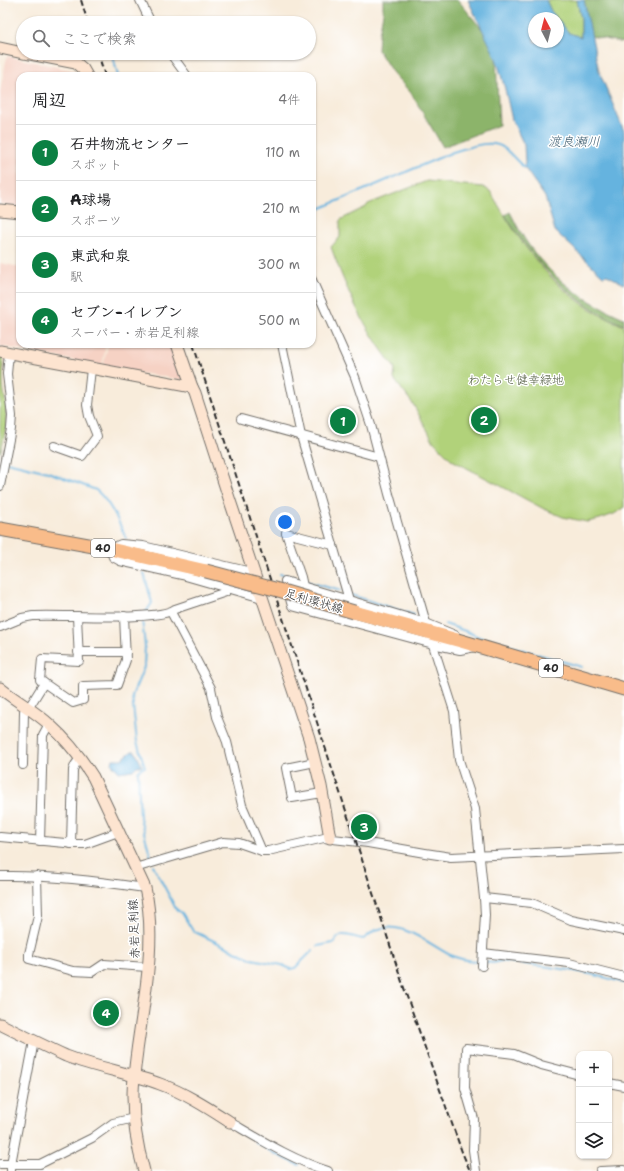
<!DOCTYPE html>
<html lang="ja">
<head>
<meta charset="utf-8">
<style>
  body { margin:0; font-family:"Shantell Sans","Klee One",sans-serif; background:#f6f6f6; color:#202124 }
  .controls { position:absolute; right:12px; bottom:12px; display:grid; overflow:hidden; border-radius:8px; box-shadow:0 1px 3px #0004 }
  .controls button { width:36px; height:36px; display:grid; place-items:center; padding:0; border:0; border-bottom:1px solid #e0e0e0; background:#fff; color:#202124; font:20px sans-serif }
  .compass { position:absolute; left:528px; top:12px; width:36px; height:36px; border-radius:50%; background:#fff; box-shadow:0 1px 3px #0004; rotate:353deg }
  .you { position:absolute; left:285px; top:522px; width:14px; height:14px; margin:-10px; border:3px solid #fff; border-radius:50%; background:#1a73e8; box-shadow:0 0 0 6px #1a73e833 }
  .badge { display:grid; place-items:center; width:26px; height:26px; border-radius:50%; background:#0b8043; color:#fff; font-size:13px; font-weight:700 }
  .pin { position:absolute; translate:-50% -50%; border:2px solid #fff; box-shadow:0 1px 4px #0006 }
  .list { margin:0; padding:0; list-style:none }
  h2 { display:flex; justify-content:space-between; align-items:center; height:52px; margin:0; padding:0 16px; font-size:17px }
  h2 small { font-size:13px; font-weight:400; color:#757577 }
  .list li { display:grid; grid-template-columns:26px 1fr auto; gap:12px; align-items:center; box-sizing:border-box; height:56px; padding:0 16px; border-top:1px solid #e0e0e0 }
  .list b { display:block; font-size:15px; white-space:nowrap }
  .list p { margin:0; font-size:13px; white-space:nowrap; color:#757577 }
  .list em { font-size:13px; font-style:normal; color:#757577 }
  .icon { flex:none; width:22px; height:22px; fill:none; stroke:currentColor; stroke-width:2; stroke-linecap:round; stroke-linejoin:round }
  .map { position:relative; flex:none; width:624px; height:1171px; overflow:hidden }
  .search { position:absolute; background:#fff; box-shadow:0 1px 3px #0004; left:16px; top:16px; width:300px; height:44px; display:flex; align-items:center; gap:10px; box-sizing:border-box; padding:0 14px; border-radius:22px; color:#757577; font-size:15px }
  .panel { position:absolute; background:#fff; box-shadow:0 1px 3px #0004; left:16px; top:72px; width:300px; height:276px; border-radius:12px }
  .map>svg:first-child { display:block }
</style>
</head>
<body>
<div class="map">
<svg width="624" height="1171" viewBox="0 0 624 1171">
  <rect width="100%" height="100%" fill="#fff"/>
  <filter id="ink" filterUnits="userSpaceOnUse"><feTurbulence type="fractalNoise" baseFrequency=".025" numOctaves="2"/><feDisplacementMap in="SourceGraphic" scale="8" xChannelSelector="R" yChannelSelector="G"/><feConvolveMatrix kernelMatrix="1 2 1 2 8 2 1 2 1" color-interpolation-filters="sRGB"/></filter>
  <filter id="wash" filterUnits="userSpaceOnUse"><feTurbulence type="fractalNoise" baseFrequency=".012" numOctaves="4" result="noise"/><feDisplacementMap in="SourceGraphic" scale="16" xChannelSelector="R" yChannelSelector="G"/><feGaussianBlur stdDeviation="0.9" result="paint"/><feColorMatrix in="noise" values="0 0 0 0 0 0 0 0 0 0 0 0 0 0 0 0 0 1.4 0 .05"/><feComposite in="paint" operator="in"/></filter>
  <g filter="url(#wash)">
    <rect width="100%" height="100%" fill="#f8ecdb"/>
    <!-- built -->
    <g fill="#f6d2c4">
      <polygon points="7,56 79,72 83,76 20,76 20,207 0,204 0,91"/>
      <polygon points="0,263 20,267 20,344 106,344 102,366 0,346"/>
      <polygon points="108,344 173,344 184,378 183,380 103,367"/>
    </g>
    <!-- green -->
    <g fill="#b1d27a" stroke="#6e7e52">
      <polygon points="546,0 577,0 581,19 581,38 569,33 551,11"/>
      <path d="M427,181L483,187L490,191C525,251 557,299 624,326V508L614,514L600,519L587,522L563,517L544,509L452,460L434,442L413,404L394,379L395,368C365,330 347,292 331,247L340,237V220L366,207L368,204Z"/>
      <polygon points="0,355 3,355 3,386 6,406 6,427 1,452 0,453"/>
    </g>
    <!-- forest -->
    <g fill="#8cb46a" stroke="#5c704a">
      <polygon points="383,0 458,0 485,33 496,58 499,125 443,147 411,93 392,72 378,50 379,34 383,13"/>
      <polygon points="584,0 624,0 624,43 591,36"/>
      <path d="M510,212C516,224 522,236 530,247C556,282 585,301 624,318V325C568,301 537,265 505,215Z"/>
    </g>
    <!-- water -->
    <g fill="#65b3df" stroke="#486f85">
      <polygon points="468,0 546,0 551,11 557,18 534,18 534,42 558,42 558,19 569,33 581,37 581,19 577,0 584,0 599,71 624,131 624,284 607,275 603,276 555,231 545,197 524,167 525,162 524,145 512,120 505,89 496,58"/>
      <polygon points="132,751 135,751 142,766 137,766 133,770 119,772 112,764 113,759 122,759"/>
    </g>
    <g fill="none" stroke-linecap="round" stroke-linejoin="round">
      <!-- stream -->
      <g stroke="#65b3df" stroke-width="2">
        <polyline points="112,53 118,76"/>
        <path d="M312,212L453,152C467,148 492,138 504,148C511,153 517,162 524,167"/>
        <path d="M7,462L48,472L96,490C110,502 119,522 126,538"/>
        <polyline points="144,573 152,603 146,612"/>
        <polyline points="280,574 298,579"/>
        <polyline points="308,582 341,591"/>
        <polyline points="351,595 414,615"/>
        <polyline points="143,618 142,620 145,646 144,667 132,696 137,742 145,767 141,768 138,772 140,818 152,861"/>
        <polyline points="445,624 468,632 479,637 582,667"/>
        <polyline points="153,865 176,909 182,913 193,931 252,959 282,965 291,969 295,968 313,950"/>
        <path d="M318,946L333,943C343,929 349,937 363,939C368,937 371,932 376,930C402,919 431,946 452,956C460,959 471,961 479,962"/>
        <path d="M484,962L493,963L500,961C542,966 584,970 624,983"/>
        <polyline points="255,1142 274,1153 299,1165"/>
      </g>
    </g>
  </g>
  <g filter="url(#ink)">
    <g fill="none" stroke-linecap="round" stroke-linejoin="round">
      <defs>
        <g id="street">
          <polyline points="140,0 151,23"/>
          <polyline points="170,53 187,76"/>
          <polyline points="312,280 355,377 371,425 389,494 426,623 454,711 459,760 475,809 484,898 485,915 482,966"/>
          <polyline points="282,344 301,436 349,600"/>
          <polyline points="241,419 379,457"/>
          <polyline points="54,446 82,456 97,436 89,416 87,405 91,369"/>
          <polyline points="0,486 11,429 12,416 7,374 9,353"/>
          <polyline points="286,533 301,577 303,586"/>
          <polyline points="286,533 333,545"/>
          <polyline points="255,573 143,546 121,544 110,549 113,557 120,561 182,575 262,598"/>
          <polyline points="171,612 211,688 217,717 227,742 242,805 262,851"/>
          <path d="M0,627L22,618L33,616C60,614 158,622 175,609L226,592L229,587"/>
          <polyline points="455,635 426,623 285,581 292,606 433,644 460,650 475,647"/>
          <polyline points="78,652 126,652"/>
          <polyline points="44,683 73,703 83,700 83,686 117,685 126,660 124,616"/>
          <polyline points="315,762 286,768 292,798 322,793"/>
          <polyline points="23,765 24,711 28,709 44,683 40,680 42,659 79,661 77,616"/>
          <polyline points="0,837 76,844 85,844 118,832"/>
          <polyline points="40,841 43,735 49,724"/>
          <polyline points="71,844 73,770 75,765 80,758"/>
          <polyline points="135,868 223,842 239,843 262,851 268,851 324,838 368,843 425,853 451,857 624,849"/>
          <path d="M0,876C49,875 96,881 145,888"/>
          <polyline points="37,876 38,916 29,954 29,959 73,971 92,972 104,964 147,967"/>
          <polyline points="484,898 532,903 571,920 624,931"/>
          <polyline points="483,953 569,963 624,977"/>
          <polyline points="609,1083 624,1086"/>
          <path d="M230,1122C261,1140 293,1160 328,1171"/>
          <polyline points="0,1164 40,1164 92,1138 113,1123 134,1118"/>
          <polyline points="11,1171 11,1164 34,1041"/>
          <polyline points="476,1171 473,1150 474,1119 465,1088 466,1048 514,1054 541,1065 579,1075"/>
          <polyline points="600,1171 624,1170"/>
        </g>
        <g id="secondary">
          <polyline points="0,48 23,53"/>
          <polyline points="25,53 76,63 83,69 87,76"/>
          <polyline points="0,210 20,212"/>
          <polyline points="177,344 192,387 195,393 229,498 309,738 321,786 330,838"/>
          <polyline points="0,351 192,387"/>
          <path d="M0,688C16,701 35,711 50,725C67,740 81,758 93,777L145,888C157,939 144,999 137,1051C135,1066 133,1081 133,1096C133,1122 137,1146 144,1171"/>
          <path d="M0,1024C22,1035 44,1046 66,1056C97,1068 130,1073 160,1084C185,1093 208,1108 230,1122"/>
        </g>
        <g id="primary">
          <polyline points="0,529 110,549 206,571"/>
          <polyline points="354,612 461,641 624,689"/>
        </g>
      </defs>
      <!-- street casing -->
      <use href="#street" stroke="#736f69" stroke-width="10"/>
      <!-- secondary casing -->
      <use href="#secondary" stroke="#736f69" stroke-width="13"/>
      <!-- primary casing -->
      <use href="#primary" stroke="#736f69" stroke-width="15"/>
      <!-- street -->
      <use href="#street" stroke="#fff" stroke-width="8"/>
      <!-- secondary -->
      <use href="#secondary" stroke="#fde4d0" stroke-width="11"/>
      <!-- primary -->
      <use href="#primary" stroke="#f9bc8a" stroke-width="13"/>
      <!-- rail -->
      <g stroke="#2b2b2b" stroke-width="2" stroke-dasharray="6 3" stroke-linecap="butt">
        <polyline points="81,0 88,23"/>
        <polyline points="98,53 105,76"/>
        <polyline points="193,344 406,994 462,1152 470,1171"/>
      </g>
      <defs>
        <polyline id="primary-bridge" points="206,571 282,591 354,612"/>
      </defs>
      <!-- primary-bridge casing -->
      <use href="#primary-bridge" stroke="#736f69" stroke-width="15" stroke-linecap="butt"/>
      <!-- primary-bridge -->
      <use href="#primary-bridge" stroke="#f9bc8a" stroke-width="13"/>
    </g>
  </g>
  <g text-anchor="middle" stroke-width="3" stroke-linejoin="round" paint-order="stroke">
    <!-- shield labels -->
    <g fill="#fff" stroke="#6b6b6b" stroke-width="1">
      <rect x="91" y="539" width="24" height="18" rx="3"/>
      <rect x="539" y="659" width="24" height="18" rx="3"/>
    </g>
    <g font-size="11" font-weight="bold" fill="#2b2b2b">
      <text x="103" y="552">40</text>
      <text x="551" y="672">40</text>
    </g>
    <!-- park labels -->
    <g font-size="12" fill="#535d43" stroke="#fff">
      <text x="516" y="384">わたらせ健幸緑地</text>
    </g>
    <!-- street labels -->
    <g font-size="12" fill="#2b2b2b" stroke="#fff">
      <text transform="translate(314 601) rotate(16)" y="4">足利環状線</text>
      <text transform="translate(134 929) rotate(-92)" y="4">赤岩足利線</text>
    </g>
    <!-- water labels -->
    <g font-size="13" font-style="italic" fill="#426173" stroke="#fff">
      <text x="574" y="146">渡良瀬川</text>
    </g>
  </g>
</svg>
<div class="controls">
<button>+</button>
<button>−</button>
<button><svg class="icon" aria-label="layers" viewBox="0 0 24 24"><path d="M12 4l9 5-9 5-9-5zM3 14l9 5 9-5"/></svg></button>
</div>
<svg class="compass" viewBox="-18 -18 36 36"><path d="M0-13l5 13h-10z" fill="#e53935"/><path d="M0 13l5-13h-10z" fill="#757577"/></svg>
<div class="you"></div>
<div class="pin badge" style="left:343px;top:421px">1</div>
<div class="pin badge" style="left:484px;top:420px">2</div>
<div class="pin badge" style="left:364px;top:827px">3</div>
<div class="pin badge" style="left:106px;top:1013px">4</div>
<div class="search"><svg class="icon" aria-label="search" viewBox="0 0 24 24"><circle cx="10" cy="10" r="6"/><path d="M15 15l6 6"/></svg>ここで検索</div>
<section class="panel">
<h2>周辺<small>4件</small></h2>
<ul class="list">
<li><span class="badge">1</span><div><b>石井物流センター</b><p>スポット</p></div><em>110 m</em></li>
<li><span class="badge">2</span><div><b>A球場</b><p>スポーツ</p></div><em>210 m</em></li>
<li><span class="badge">3</span><div><b>東武和泉</b><p>駅</p></div><em>300 m</em></li>
<li><span class="badge">4</span><div><b>セブン-イレブン</b><p>スーパー · 赤岩足利線</p></div><em>500 m</em></li>
</ul>
</section>
</div>
</body>
</html>
